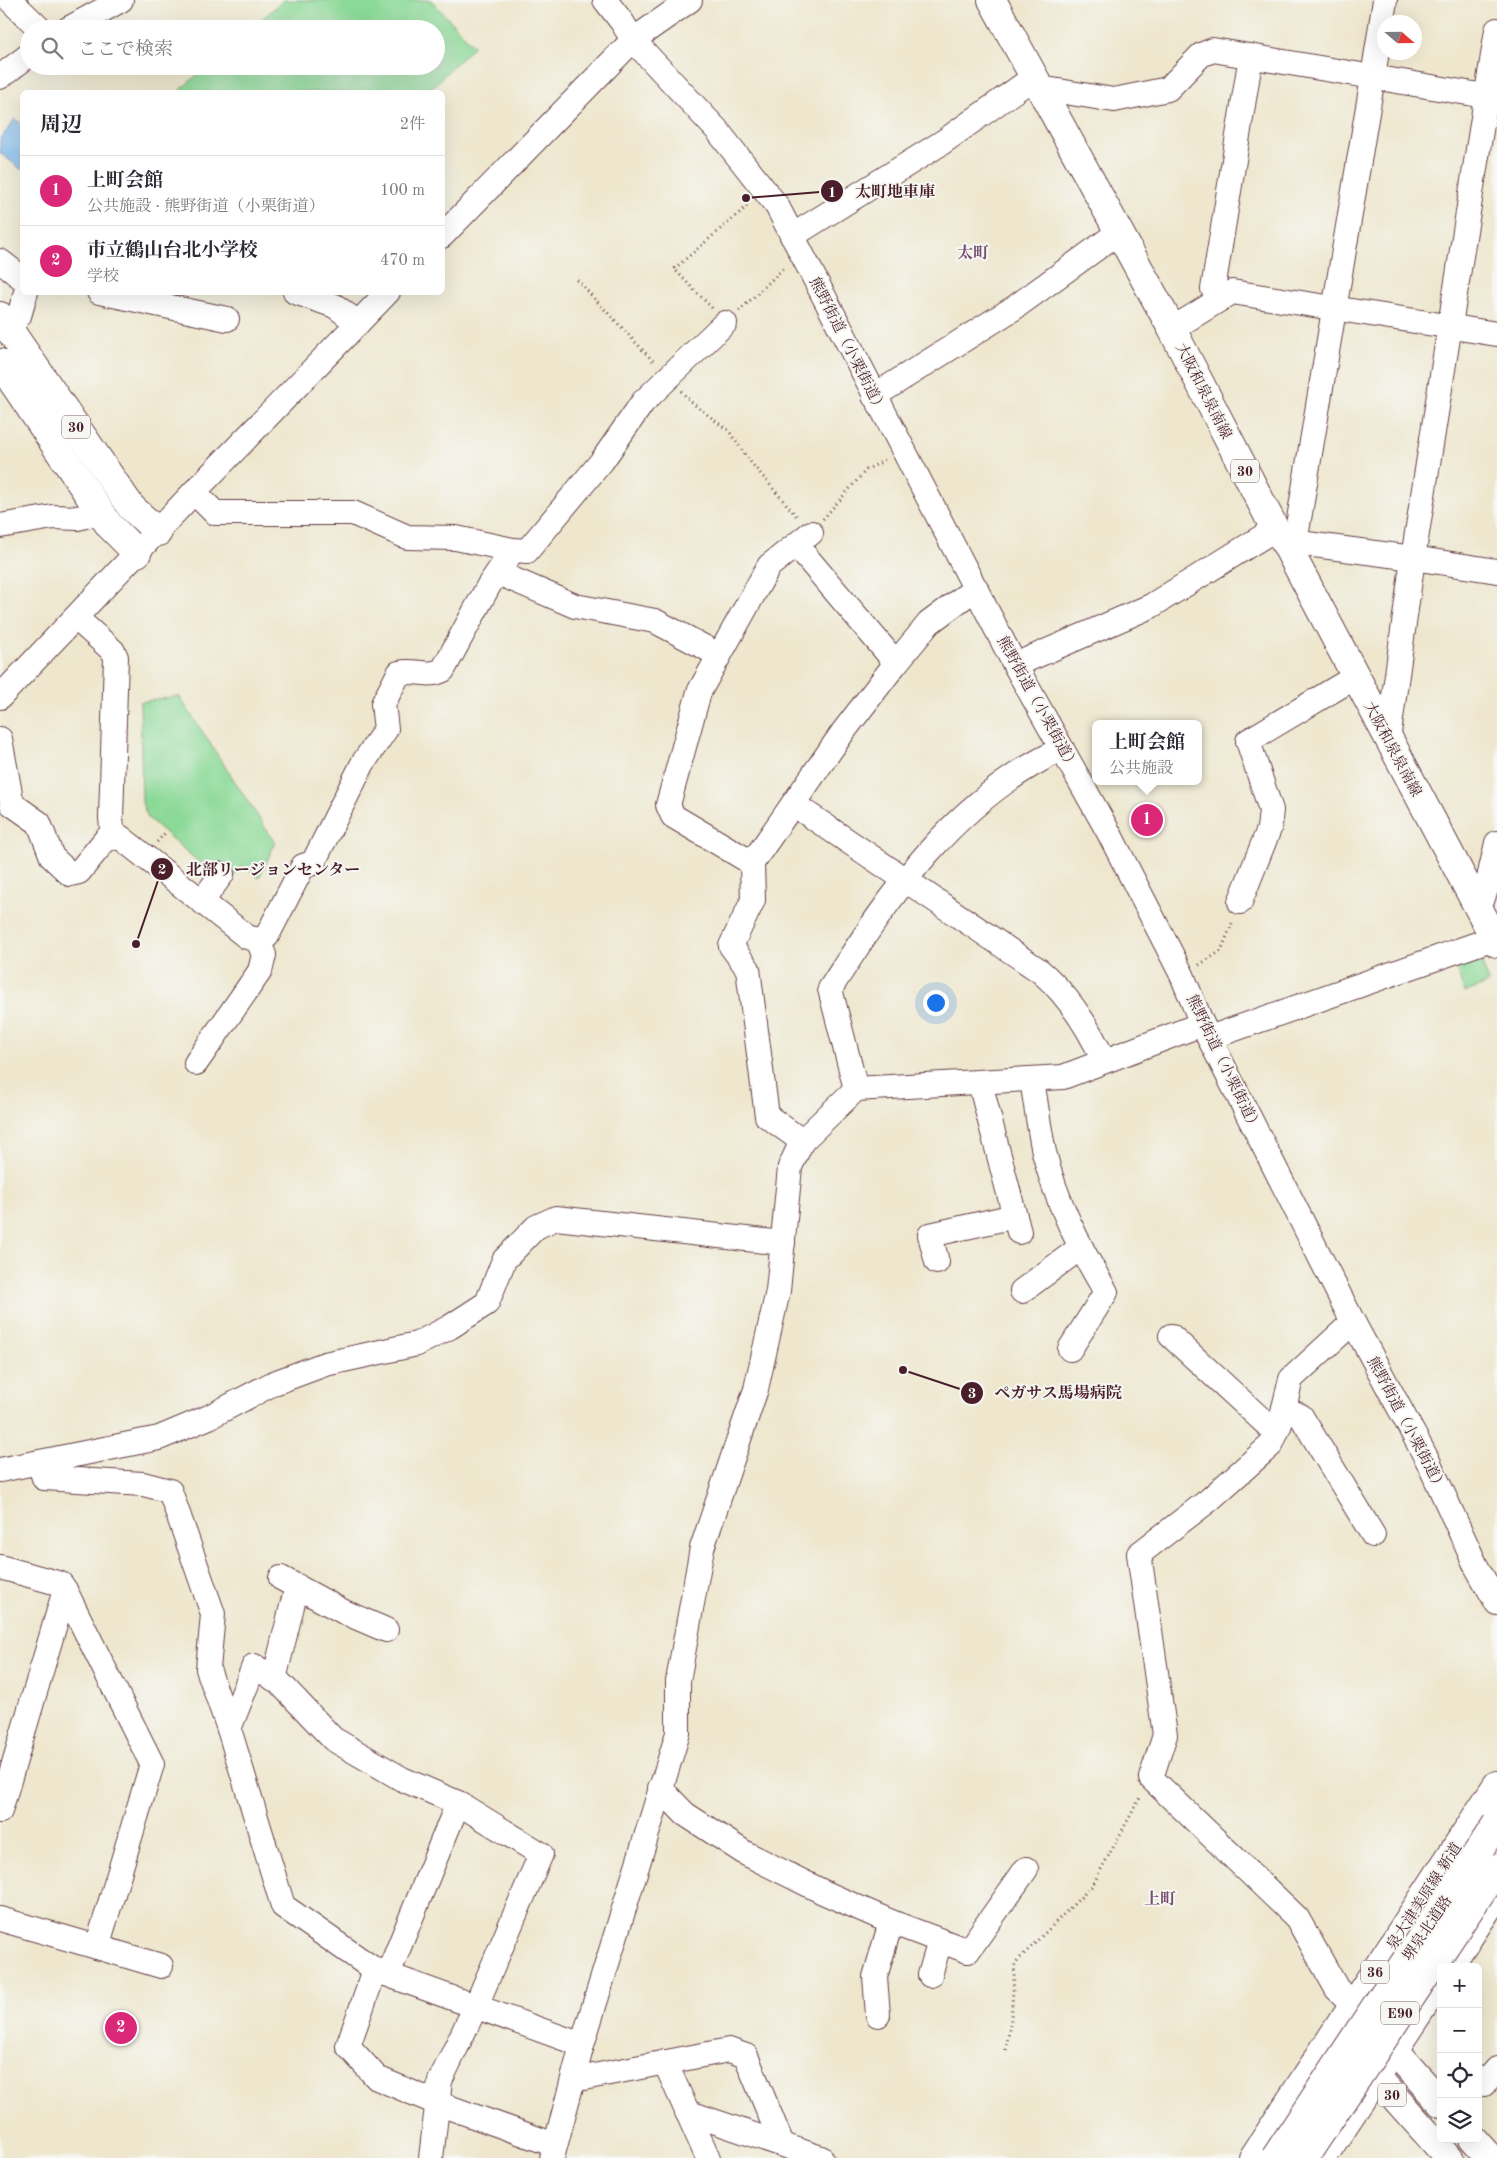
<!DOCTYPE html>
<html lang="ja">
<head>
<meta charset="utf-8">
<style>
  body { margin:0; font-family:"Old Standard TT","Noto Serif JP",serif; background:#f7f7f7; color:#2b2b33 }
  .controls { position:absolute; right:15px; bottom:15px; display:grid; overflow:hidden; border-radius:8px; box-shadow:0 5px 20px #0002 }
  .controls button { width:45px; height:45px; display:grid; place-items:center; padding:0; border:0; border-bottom:1px solid #e1e1e2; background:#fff; color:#2b2b33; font:25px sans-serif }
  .compass { position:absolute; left:1377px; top:15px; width:45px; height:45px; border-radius:50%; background:#fff; box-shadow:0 5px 20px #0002; rotate:110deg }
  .you { position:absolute; left:935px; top:1002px; width:18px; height:18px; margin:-12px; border:4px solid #fff; border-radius:50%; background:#1a73e8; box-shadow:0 0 0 8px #1a73e833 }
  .badge { display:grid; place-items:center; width:32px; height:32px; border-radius:50%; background:#db2777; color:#fff; font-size:16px; font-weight:700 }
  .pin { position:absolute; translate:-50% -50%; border:2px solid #fff; box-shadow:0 1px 5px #0006 }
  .popup { position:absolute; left:1092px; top:720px; width:110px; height:65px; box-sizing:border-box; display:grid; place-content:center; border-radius:8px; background:#fff; filter:drop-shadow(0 1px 4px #0005); font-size:16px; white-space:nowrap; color:#7c7c81 }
  .popup b { font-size:19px; color:#2b2b33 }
  .popup::after { content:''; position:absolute; left:50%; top:100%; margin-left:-10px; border:10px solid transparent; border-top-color:#fff }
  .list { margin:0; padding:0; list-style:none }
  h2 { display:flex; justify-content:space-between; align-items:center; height:65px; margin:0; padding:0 20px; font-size:21px }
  h2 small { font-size:16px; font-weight:400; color:#7c7c81 }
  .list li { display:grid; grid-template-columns:32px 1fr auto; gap:15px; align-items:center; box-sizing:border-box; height:70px; padding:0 20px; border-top:1px solid #e1e1e2 }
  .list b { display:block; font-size:19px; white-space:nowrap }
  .list p { margin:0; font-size:16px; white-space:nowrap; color:#7c7c81 }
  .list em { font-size:16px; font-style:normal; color:#7c7c81 }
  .icon { flex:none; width:28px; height:28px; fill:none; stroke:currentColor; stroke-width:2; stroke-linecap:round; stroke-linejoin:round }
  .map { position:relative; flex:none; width:1497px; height:2158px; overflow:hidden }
  .search { position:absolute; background:#fff; box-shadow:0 5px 20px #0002; left:20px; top:20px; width:425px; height:55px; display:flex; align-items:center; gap:12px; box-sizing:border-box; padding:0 18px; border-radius:28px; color:#7c7c81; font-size:19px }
  .panel { position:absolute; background:#fff; box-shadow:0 5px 20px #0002; left:20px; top:90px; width:425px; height:205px; border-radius:8px }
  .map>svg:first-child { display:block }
</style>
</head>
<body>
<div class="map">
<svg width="1497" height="2158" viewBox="0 0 1497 2158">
  <rect width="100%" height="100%" fill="#f6f6f2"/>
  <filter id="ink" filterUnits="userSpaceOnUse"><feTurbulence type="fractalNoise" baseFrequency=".02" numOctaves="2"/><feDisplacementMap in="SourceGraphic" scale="10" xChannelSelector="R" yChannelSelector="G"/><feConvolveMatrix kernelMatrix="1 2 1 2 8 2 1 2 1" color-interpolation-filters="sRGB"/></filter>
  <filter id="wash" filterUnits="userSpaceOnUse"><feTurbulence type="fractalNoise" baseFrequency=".0096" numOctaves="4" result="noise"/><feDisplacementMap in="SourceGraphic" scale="20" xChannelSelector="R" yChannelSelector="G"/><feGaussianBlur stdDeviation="1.12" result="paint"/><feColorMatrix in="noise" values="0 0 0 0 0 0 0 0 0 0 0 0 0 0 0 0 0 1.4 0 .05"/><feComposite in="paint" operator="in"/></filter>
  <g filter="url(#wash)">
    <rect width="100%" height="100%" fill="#eee7ce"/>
    <!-- green -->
    <g fill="#8bd997" stroke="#6a7c61">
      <polygon points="284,0 431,0 474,46 427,92 178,92 207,66 436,66 436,29 250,29"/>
      <polygon points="179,696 275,843 259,878 243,865 230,881 213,867 209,871 148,818 142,803 140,702"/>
      <polygon points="1479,954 1489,983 1464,993 1455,963"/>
    </g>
    <!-- water -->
    <polygon fill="#78b6eb" stroke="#616a8b" points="15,119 22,124 22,170 0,153 0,140"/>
  </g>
  <g filter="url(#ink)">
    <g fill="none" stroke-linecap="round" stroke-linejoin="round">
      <defs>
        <g id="minor">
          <polyline points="10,0 40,29"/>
          <polyline points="605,0 622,22 633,40 717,130 777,206 1015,665 1109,833 1182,975 1202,1024 1353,1322 1428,1461 1476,1566 1497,1603"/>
          <polyline points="68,29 121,0"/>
          <polyline points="0,77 29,55"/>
          <polyline points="1040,88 1114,100 1168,89 1201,55 1213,50 1373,77 1385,0"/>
          <polyline points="442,236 633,40 690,0"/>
          <polyline points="792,236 943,142 1034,77"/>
          <polyline points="0,261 22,278"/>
          <polyline points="99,292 227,319"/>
          <polyline points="295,292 335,306 358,323"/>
          <polyline points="1220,299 1213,289 1251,56"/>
          <polyline points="9,328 19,316 26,292"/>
          <polyline points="1172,329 1232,292 1497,334"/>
          <polyline points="874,396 1014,308 1119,232"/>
          <polyline points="194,492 215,513 353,513 407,537 456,538 513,550 527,551 602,461 643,402 725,323"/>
          <polyline points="0,526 53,517 78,518 99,512"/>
          <polyline points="1284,541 1413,558 1497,30"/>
          <polyline points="1284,541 1297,531 1373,77 1497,98"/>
          <polyline points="797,546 896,663"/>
          <polyline points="498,573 575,606 655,621 719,655"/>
          <polyline points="76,618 113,651 116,657 111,818 113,837"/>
          <polyline points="1015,665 1151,606 1275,529"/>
          <polyline points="0,697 194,492 388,292"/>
          <path d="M0,739L12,804L39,823L52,857L70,874L79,872L106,839L120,837L247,937L258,940L267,936L303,866L313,863L363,763L386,729L383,704L399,673C416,669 427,678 443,670L489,585L513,550"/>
          <polyline points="1388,740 1413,558 1497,571"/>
          <path d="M793,804L1040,971C1068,995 1089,1028 1104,1061"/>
          <polyline points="752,863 843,732 896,663 929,623 976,588"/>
          <polyline points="202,901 222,874"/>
          <polyline points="1240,902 1269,829 1271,810 1248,741 1355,677"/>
          <polyline points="1479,909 1487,887 1497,843"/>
          <polyline points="1209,1038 1494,938"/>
          <polyline points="196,1063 260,971 264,955 258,940"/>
          <path d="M1032,1080C1036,1104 1039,1128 1044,1152C1056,1202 1080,1248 1106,1292L1070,1349"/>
          <polyline points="980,1083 1019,1232"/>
          <path d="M856,1089L830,989C892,892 955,799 1062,749"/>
          <polyline points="802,1141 767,1116 748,969 731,946 753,900 752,863 673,816 668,805 699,692 769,566 811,533"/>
          <polyline points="937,1262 930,1235 1015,1216"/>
          <polyline points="1022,1291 1080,1248"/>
          <polyline points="1353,1322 1291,1379 1280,1424 1271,1445 1209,1500 1139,1554 1165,1735 1151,1778 1297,1918 1337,1989 1354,2005"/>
          <polyline points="1171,1336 1276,1433"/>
          <polyline points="1284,1408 1301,1416 1373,1535"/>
          <polyline points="39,1462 44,1478 143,1484 170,1491 213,1614 208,1669 229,1729"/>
          <polyline points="0,1470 159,1438 209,1417 274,1383 325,1364 417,1344 450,1327 487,1303 504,1260 536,1227 556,1218 783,1243"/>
          <polyline points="0,1567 61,1584 65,1590 152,1764 97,1947 0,1919"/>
          <polyline points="281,1578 344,1612 386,1630"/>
          <polyline points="274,1679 297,1586"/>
          <polyline points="660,1788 685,1814 745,1853 823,1892 891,1922 968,1951 1026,1869"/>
          <polyline points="0,1811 65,1590"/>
          <polyline points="97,1947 161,1966"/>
          <polyline points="375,1970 348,2046 377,2078 437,2103 555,2145"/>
          <polyline points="388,1974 458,1803"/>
          <polyline points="930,1975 940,1941"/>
          <polyline points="878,2015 875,1977 891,1922"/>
          <polyline points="665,2062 708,2158"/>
          <polyline points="1478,2078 1484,2084 1497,2069"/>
          <polyline points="573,2080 729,2050 746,2056 782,2144"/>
          <polyline points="687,2112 821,2158"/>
          <polyline points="431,2158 440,2081 475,2008 541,1854 458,1803 402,1779 333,1739 279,1682 254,1666 229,1729 283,1906 375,1970 582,2045"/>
          <polyline points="552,2158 582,2045 678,1733 678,1681 702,1548 756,1389 778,1291 790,1167 802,1141 856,1089 1063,1077 1202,1024"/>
        </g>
        <g id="major">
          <polyline points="992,0 1172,329 1275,529 1284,541 1497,943"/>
          <polyline points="0,316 131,507 158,532"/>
          <polyline points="0,363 109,525 137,553"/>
          <polyline points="1449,1967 1497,1894"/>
          <polyline points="1383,2038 1441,2103"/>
          <polyline points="1365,2064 1449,2158"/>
          <polyline points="1473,2139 1490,2158"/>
          <polyline points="1253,2158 1497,1785"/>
          <polyline points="1322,2158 1441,1979"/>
        </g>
      </defs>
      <!-- minor casing -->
      <use href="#minor" stroke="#633d43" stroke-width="26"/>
      <!-- major casing -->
      <use href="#major" stroke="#633d43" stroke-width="30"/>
      <!-- path -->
      <g stroke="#633d43" stroke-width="3" stroke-dasharray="1 4" stroke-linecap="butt">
        <polyline points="577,280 655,363"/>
        <polyline points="712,308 674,269 750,204"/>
        <polyline points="739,311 785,267"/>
        <polyline points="681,391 692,403 729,431 748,459 798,518"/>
        <polyline points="823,519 866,470 885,460"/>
        <polyline points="157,842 165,833"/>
        <polyline points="1199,965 1221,951 1233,921"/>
        <polyline points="1006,2050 1011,2019 1015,1963 1092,1886 1141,1796"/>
      </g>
      <!-- minor -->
      <use href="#minor" stroke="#fff" stroke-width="24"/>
      <!-- major -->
      <use href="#major" stroke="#fff" stroke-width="28"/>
      <defs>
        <g id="highway-bridge">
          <polyline points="1275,2158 1497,1823"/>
          <polyline points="1304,2158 1497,1868"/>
        </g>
      </defs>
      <!-- highway-bridge casing -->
      <use href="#highway-bridge" stroke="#633d43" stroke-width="30" stroke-linecap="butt"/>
      <!-- highway-bridge -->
      <use href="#highway-bridge" stroke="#fff" stroke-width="28"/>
    </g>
  </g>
  <g text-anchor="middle" stroke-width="4" stroke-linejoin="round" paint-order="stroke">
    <!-- shield labels -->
    <g fill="#f6f6f2" stroke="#7e6067" stroke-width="1">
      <rect x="62" y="415.5" width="28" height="23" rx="4"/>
      <rect x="1231" y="459.5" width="28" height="23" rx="4"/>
      <rect x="1361" y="1960.5" width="28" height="23" rx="4"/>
      <rect x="1381" y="2001.5" width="38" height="23" rx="4"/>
      <rect x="1378" y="2083.5" width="28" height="23" rx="4"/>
    </g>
    <g font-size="14" font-weight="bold" fill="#4a1f2b">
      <text x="76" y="432">30</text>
      <text x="1245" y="476">30</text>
      <text x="1375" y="1977">36</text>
      <text x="1400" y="2018">E90</text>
      <text x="1392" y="2100">30</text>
    </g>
    <!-- street labels -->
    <g font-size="15" fill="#4a1f2b" stroke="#f6f6f2">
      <text transform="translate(848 345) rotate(63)" y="5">熊野街道（小栗街道）</text>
      <text transform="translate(1204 391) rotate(63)" y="5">大阪和泉泉南線</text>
      <text transform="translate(1038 703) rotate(61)" y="5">熊野街道（小栗街道）</text>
      <text transform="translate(1393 749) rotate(62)" y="5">大阪和泉泉南線</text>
      <text transform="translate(1224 1063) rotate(64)" y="5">熊野街道（小栗街道）</text>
      <text transform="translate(1407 1424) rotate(62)" y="5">熊野街道（小栗街道）</text>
      <text transform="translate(1424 1896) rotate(-57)" y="5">泉大津美原線 新道</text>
      <text transform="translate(1427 1928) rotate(-56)" y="5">堺泉北道路</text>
    </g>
    <!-- neighbourhood labels -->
    <g font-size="16" font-weight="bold" fill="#774e6f" stroke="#f6f6f2">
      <text x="973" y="258">太町</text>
      <text x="1160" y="1904">上町</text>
    </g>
  </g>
  <!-- callouts -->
  <path fill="none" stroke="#4a1f2b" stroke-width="2" d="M746 198L832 191M136 944L162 869M903 1370L972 1393"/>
  <g fill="#4a1f2b" stroke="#f6f6f2" stroke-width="2">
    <circle cx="746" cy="198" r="5"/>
    <circle cx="136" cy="944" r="5"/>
    <circle cx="903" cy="1370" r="5"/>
    <circle cx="832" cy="191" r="12"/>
    <circle cx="162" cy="869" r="12"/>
    <circle cx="972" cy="1393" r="12"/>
  </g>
  <g font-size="15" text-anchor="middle" font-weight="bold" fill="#fff">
    <text x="832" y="197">1</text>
    <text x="162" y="874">2</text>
    <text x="972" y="1398">3</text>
  </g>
  <g font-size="16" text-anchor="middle" font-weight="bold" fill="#4a1f2b" stroke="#f6f6f2" stroke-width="4" stroke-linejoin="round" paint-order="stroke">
    <text x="895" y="197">太町地車庫</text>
    <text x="273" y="875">北部リージョンセンター</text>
    <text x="1058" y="1398">ペガサス馬場病院</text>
  </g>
</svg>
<div class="controls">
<button>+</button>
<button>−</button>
<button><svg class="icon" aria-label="locate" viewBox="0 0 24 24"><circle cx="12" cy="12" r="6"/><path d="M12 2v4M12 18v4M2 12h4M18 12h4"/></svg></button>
<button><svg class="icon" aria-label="layers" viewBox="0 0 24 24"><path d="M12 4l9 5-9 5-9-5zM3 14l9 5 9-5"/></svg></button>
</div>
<svg class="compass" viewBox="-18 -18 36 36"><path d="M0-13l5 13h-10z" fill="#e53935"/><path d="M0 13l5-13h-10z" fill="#7c7c81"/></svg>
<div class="you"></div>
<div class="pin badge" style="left:1147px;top:820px">1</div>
<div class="popup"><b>上町会館</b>公共施設</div>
<div class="pin badge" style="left:121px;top:2028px">2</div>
<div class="search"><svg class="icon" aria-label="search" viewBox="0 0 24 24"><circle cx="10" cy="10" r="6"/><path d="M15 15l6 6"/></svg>ここで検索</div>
<section class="panel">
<h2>周辺<small>2件</small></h2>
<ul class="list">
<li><span class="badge">1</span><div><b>上町会館</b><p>公共施設 · 熊野街道（小栗街道）</p></div><em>100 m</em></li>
<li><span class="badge">2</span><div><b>市立鶴山台北小学校</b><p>学校</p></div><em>470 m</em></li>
</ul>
</section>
</div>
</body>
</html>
